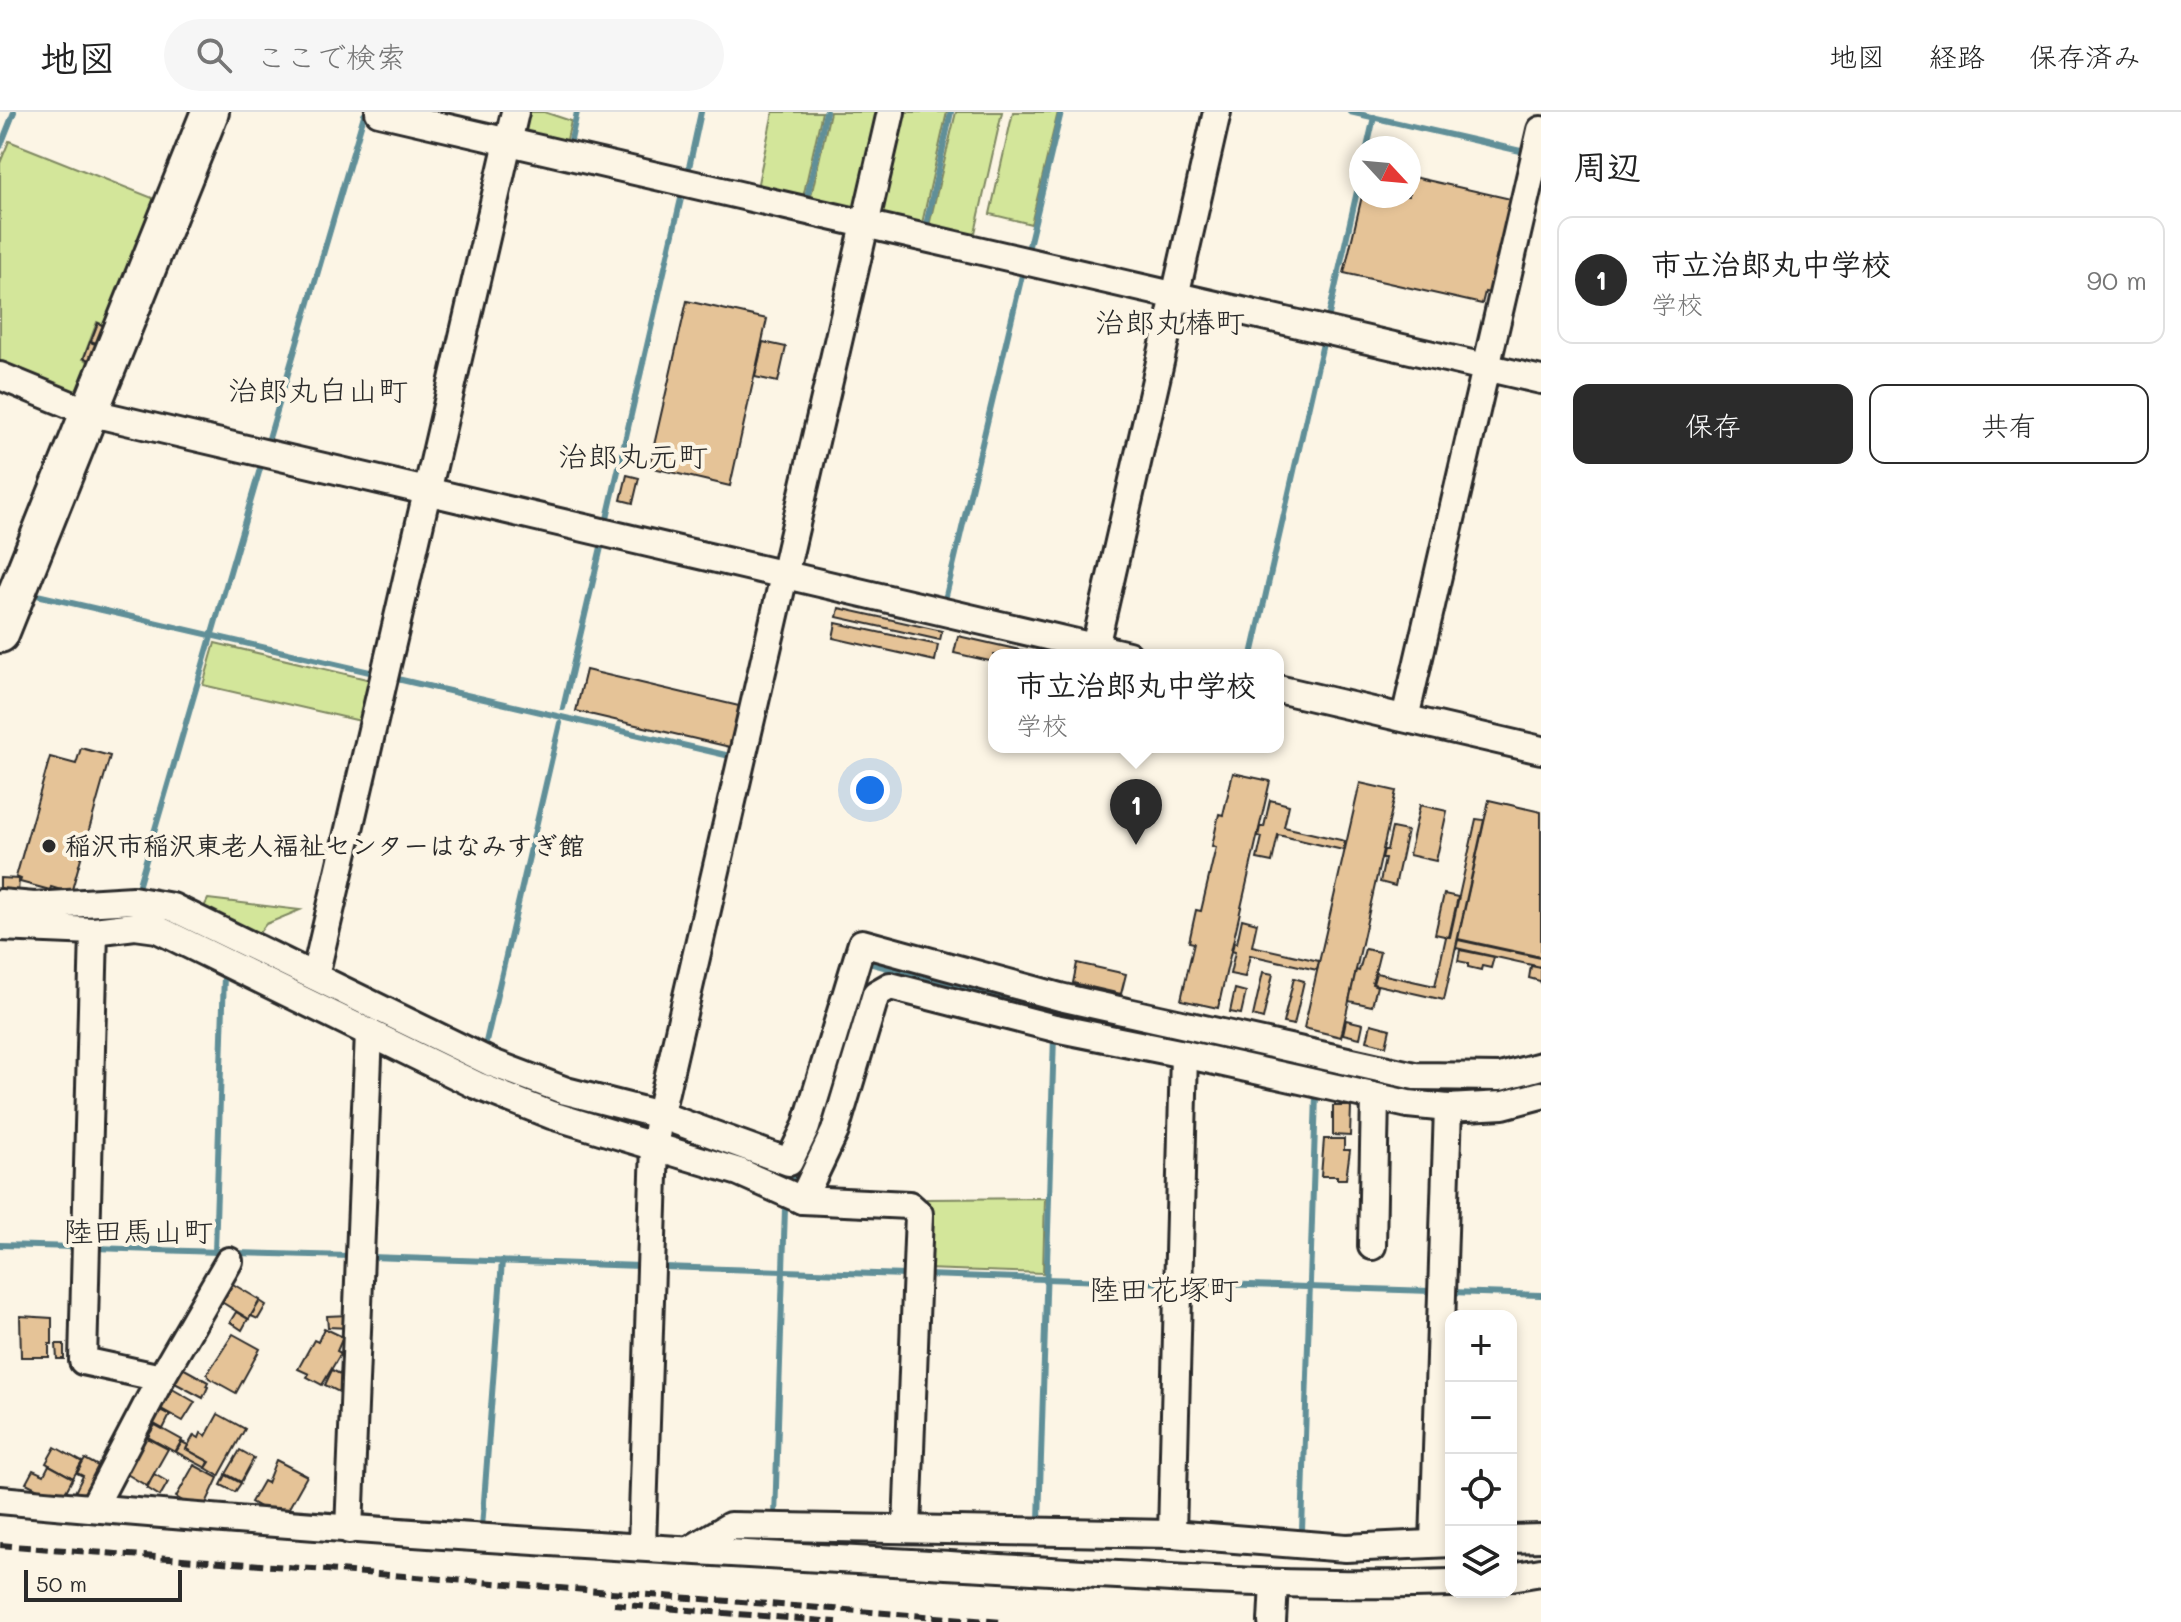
<!DOCTYPE html>
<html lang="ja">
<head>
<meta charset="utf-8">
<style>
  body { margin:0; font-family:Mali,"Klee One",sans-serif; background:#f6f6f6; color:#222 }
  .controls { position:absolute; right:24px; bottom:24px; display:grid; overflow:hidden; border-radius:16px; box-shadow:0 4px 12px #0003 }
  .controls button { width:72px; height:72px; display:grid; place-items:center; padding:0; border:0; border-bottom:2px solid #e0e0e0; background:#fff; color:#222; font:40px sans-serif }
  .compass { position:absolute; left:1349px; top:24px; width:72px; height:72px; border-radius:50%; background:#fff; box-shadow:0 4px 12px #0003; rotate:116deg }
  .scale { position:absolute; left:24px; bottom:20px; width:158px; box-sizing:border-box; padding-left:8px; border:4px solid #2b2b2b; border-top:0; font-size:22px; line-height:28px; white-space:nowrap; color:#2b2b2b; -webkit-text-stroke:6px #fcf5e5; paint-order:stroke }
  .you { position:absolute; left:870px; top:678px; width:28px; height:28px; margin:-20px; border:6px solid #fff; border-radius:50%; background:#1a73e8; box-shadow:0 0 0 12px #1a73e833 }
  .badge { display:grid; place-items:center; width:52px; height:52px; border-radius:50%; background:#2b2b2b; color:#fff; font-size:26px; font-weight:700 }
  .pin { position:absolute; translate:-50% -66px; filter:drop-shadow(0 2px 4px #0008) }
  .pin::after { content:''; position:absolute; top:42px; width:28px; height:24px; background:inherit; clip-path:polygon(0 0,100% 0,50% 100%) }
  .popup { position:absolute; left:988px; top:537px; width:296px; height:104px; box-sizing:border-box; display:grid; place-content:center; border-radius:16px; background:#fff; filter:drop-shadow(0 2px 6px #0005); font-size:26px; white-space:nowrap; color:#767676 }
  .popup b { font-size:30px; color:#222 }
  .popup::after { content:''; position:absolute; left:50%; top:100%; margin-left:-16px; border:16px solid transparent; border-top-color:#fff }
  .list { margin:0; padding:0; list-style:none }
  h2 { display:flex; justify-content:space-between; align-items:center; height:104px; margin:0; padding:0 32px; font-size:34px }
  h2 small { font-size:26px; font-weight:400; color:#767676 }
  .list li { display:grid; grid-template-columns:52px 1fr auto; gap:24px; align-items:center; box-sizing:border-box; height:128px; margin:0 16px 16px; padding:0 16px; border:2px solid #e0e0e0; border-radius:16px }
  .list b { display:block; font-size:30px; white-space:nowrap }
  .list p { margin:0; font-size:26px; white-space:nowrap; color:#767676 }
  .list em { font-size:26px; font-style:normal; color:#767676 }
  .actions { display:flex; gap:16px; padding:24px 32px }
  .actions a { flex:1; padding:18px 0; border:2px solid #2b2b2b; border-radius:16px; text-align:center; font-size:28px; color:#2b2b2b }
  .actions .main { background:#2b2b2b; color:#fff }
  .icon { flex:none; width:44px; height:44px; fill:none; stroke:currentColor; stroke-width:2; stroke-linecap:round; stroke-linejoin:round }
  .map { position:relative; flex:none; width:1541px; height:1510px; overflow:hidden }
  header { display:flex; align-items:center; gap:48px; box-sizing:border-box; height:112px; padding:0 40px; background:#fff; border-bottom:2px solid #e0e0e0 }
  header strong { font-size:38px }
  nav { display:flex; gap:44px; margin-inline-start:auto; font-size:28px }
  .search { width:560px; height:72px; background:#f6f6f6; display:flex; align-items:center; gap:20px; box-sizing:border-box; padding:0 28px; border-radius:44px; color:#767676; font-size:30px }
  main { display:flex }
  aside { flex:1; background:#fff }
  .map>svg:first-child { display:block }
</style>
</head>
<body>
<header>
<strong>地図</strong>
<div class="search"><svg class="icon" aria-label="search" viewBox="0 0 24 24"><circle cx="10" cy="10" r="6"/><path d="M15 15l6 6"/></svg>ここで検索</div>
<nav><a>地図</a><a>経路</a><a>保存済み</a></nav>
</header>
<main>
<div class="map">
<svg width="1541" height="1510" viewBox="0 0 1541 1510">
  <rect width="100%" height="100%" fill="#fcf5e5"/>
  <filter id="ink" filterUnits="userSpaceOnUse"><feTurbulence type="fractalNoise" baseFrequency=".0125" numOctaves="2"/><feDisplacementMap in="SourceGraphic" scale="16" xChannelSelector="R" yChannelSelector="G"/><feConvolveMatrix kernelMatrix="1 2 1 2 8 2 1 2 1" color-interpolation-filters="sRGB"/></filter>
  <g filter="url(#ink)">
    <!-- green -->
    <g fill="#d3e69a" stroke="#7f8862" stroke-width="2">
      <polygon points="521,0 544,0 571,9 565,37 522,27"/>
      <polygon points="773,0 822,0 802,90 765,83 758,71"/>
      <polygon points="830,0 880,0 860,90 846,102 809,93"/>
      <polygon points="901,0 947,0 921,116 886,108 878,98"/>
      <polygon points="956,0 1002,0 975,121 966,127 928,118"/>
      <polygon points="1013,0 1058,0 1031,112 990,102"/>
      <polygon points="9,29 160,89 109,215 97,210 83,247 95,252 84,278 72,283 0,255 0,51"/>
      <polygon points="215,531 375,569 365,610 203,573"/>
      <polygon points="208,787 300,798 266,812 254,827 201,801"/>
      <polygon points="1045,1086 1043,1161 925,1157 927,1087"/>
    </g>
    <g fill="none" stroke-linecap="round" stroke-linejoin="round">
      <!-- stream -->
      <g stroke="#608f98" stroke-width="6">
        <polyline points="1350,0 1525,40"/>
        <polyline points="570,33 577,0"/>
        <polyline points="0,35 14,0"/>
        <polyline points="1367,36 1374,5"/>
        <polyline points="688,60 701,0"/>
        <polyline points="807,85 826,0"/>
        <polyline points="926,113 951,0"/>
        <polyline points="1028,138 1061,0"/>
        <polyline points="1328,207 1361,62"/>
        <polyline points="267,333 364,3"/>
        <polyline points="606,411 683,78"/>
        <polyline points="37,483 374,561"/>
        <polyline points="945,488 1023,159"/>
        <polyline points="1252,543 1324,227"/>
        <polyline points="393,566 730,644"/>
        <polyline points="563,596 602,431"/>
        <polyline points="137,779 262,350"/>
        <polyline points="78,806 127,802"/>
        <polyline points="867,859 869,851 1056,901 1165,925"/>
        <polyline points="486,930 560,611"/>
        <path d="M1243,942C1332,961 1422,991 1515,977"/>
        <polyline points="556,989 649,1016"/>
        <polyline points="664,1020 710,1035"/>
        <polyline points="816,1023 822,1011 858,889"/>
        <polyline points="766,1055 794,1067 802,1051"/>
        <polyline points="0,1133 75,1135"/>
        <polyline points="94,1136 219,1140"/>
        <polyline points="215,1140 224,863"/>
        <polyline points="234,1141 350,1144"/>
        <polyline points="370,1145 641,1154"/>
        <polyline points="663,1155 906,1163"/>
        <polyline points="926,1163 1168,1171"/>
        <polyline points="1187,1171 1431,1179"/>
        <polyline points="1450,1180 1541,1183"/>
        <polyline points="775,1405 785,1096"/>
        <polyline points="1039,1409 1054,924"/>
        <polyline points="482,1416 502,1149"/>
        <polyline points="1302,1419 1316,983"/>
      </g>
    </g>
    <!-- building -->
    <g fill="#e5c397" stroke="#2b2b2b" stroke-width="2">
      <polygon points="1409,64 1515,88 1494,182 1485,180 1482,192 1344,161 1362,84 1409,84"/>
      <polygon points="687,189 767,207 730,374 649,355"/>
      <polygon points="98,211 108,216 101,233 91,229"/>
      <polygon points="90,230 101,234 95,250 84,246"/>
      <polygon points="763,230 786,235 778,270 755,265"/>
      <polygon points="627,363 639,366 633,391 621,388"/>
      <polygon points="839,496 942,519 940,528 837,505"/>
      <polygon points="836,511 938,533 935,549 833,526"/>
      <polygon points="958,524 1042,543 994,543 994,550 954,541"/>
      <polygon points="586,558 739,594 730,635 576,599"/>
      <polygon points="81,636 110,644 71,781 51,775 50,778 20,770 21,767 16,765 50,645 76,652"/>
      <polygon points="1233,661 1270,669 1218,896 1181,888 1194,831 1189,830 1196,798 1201,799 1216,735 1212,734 1219,702 1223,703"/>
      <polygon points="1360,671 1396,679 1341,925 1304,916"/>
      <polygon points="1270,688 1289,693 1284,715 1345,729 1343,738 1278,723 1272,750 1257,747 1262,725 1258,724 1260,715 1264,715"/>
      <polygon points="1489,688 1541,700 1541,845 1458,827"/>
      <polygon points="1420,693 1447,699 1436,749 1409,743"/>
      <polygon points="1476,707 1484,708 1444,888 1373,872 1376,861 1435,874 1446,825 1450,825"/>
      <polygon points="1392,716 1407,719 1395,774 1380,770 1385,747 1382,746 1384,738 1387,738"/>
      <polygon points="0,766 19,767 18,781 0,779"/>
      <polygon points="1444,782 1458,785 1449,825 1435,822"/>
      <polygon points="1242,807 1257,811 1252,834 1319,849 1317,858 1250,843 1245,865 1230,862 1235,840 1232,839 1234,830 1237,831"/>
      <polygon points="1458,828 1541,846 1541,855 1456,836"/>
      <polygon points="1365,837 1380,840 1372,872 1377,874 1372,894 1349,889 1356,858 1359,859"/>
      <polygon points="1460,838 1494,845 1491,856 1482,854 1481,858 1468,855 1468,851 1458,849"/>
      <polygon points="1077,851 1126,862 1121,882 1073,871"/>
      <polygon points="1531,854 1541,856 1541,872 1540,869 1529,866"/>
      <polygon points="1263,860 1273,862 1263,907 1253,904"/>
      <polygon points="1294,866 1304,869 1294,913 1283,911"/>
      <polygon points="1235,877 1246,880 1241,902 1230,900"/>
      <polygon points="1346,908 1363,912 1360,926 1343,922"/>
      <polygon points="1371,912 1390,917 1386,934 1367,929"/>
      <polygon points="1333,994 1351,994 1350,1024 1333,1023"/>
      <polygon points="1324,1027 1344,1027 1344,1038 1350,1038 1346,1067 1337,1067 1337,1064 1321,1064"/>
      <polygon points="231,1171 260,1188 249,1207 220,1189"/>
      <polygon points="260,1189 266,1193 258,1207 251,1204"/>
      <polygon points="236,1200 248,1207 242,1218 230,1210"/>
      <polygon points="348,1203 349,1216 328,1215 327,1204"/>
      <polygon points="20,1204 52,1206 52,1232 49,1232 49,1245 21,1245"/>
      <polygon points="324,1216 343,1225 337,1239 341,1241 322,1273 307,1265 309,1262 298,1257 314,1228 318,1230"/>
      <polygon points="233,1222 260,1237 236,1281 209,1266 207,1262"/>
      <polygon points="56,1232 64,1232 64,1247 57,1247"/>
      <polygon points="179,1254 208,1270 206,1274 208,1275 203,1286 171,1269"/>
      <polygon points="332,1258 346,1265 339,1280 325,1273"/>
      <polygon points="167,1274 195,1290 183,1309 156,1294"/>
      <polygon points="156,1296 170,1303 163,1317 149,1309"/>
      <polygon points="218,1302 245,1317 219,1364 206,1356 210,1350 186,1337 194,1323 199,1326 201,1321 206,1324"/>
      <polygon points="155,1313 182,1328 175,1340 148,1325"/>
      <polygon points="145,1325 168,1337 147,1374 125,1361"/>
      <polygon points="182,1330 188,1333 186,1337 209,1350 206,1356 176,1340"/>
      <polygon points="55,1335 82,1350 73,1366 46,1351"/>
      <polygon points="240,1338 254,1346 241,1370 226,1362"/>
      <polygon points="85,1347 102,1356 86,1386 75,1380 83,1364 77,1361"/>
      <polygon points="276,1348 307,1364 285,1403 276,1404 251,1390 263,1369 267,1371"/>
      <polygon points="49,1353 73,1366 63,1385 42,1379 26,1371 33,1358 44,1363"/>
      <polygon points="194,1353 218,1366 203,1398 200,1399 176,1385"/>
      <polygon points="154,1362 168,1370 160,1384 147,1376"/>
      <polygon points="226,1363 241,1371 235,1380 221,1373"/>
    </g>
    <g fill="none" stroke-linecap="round" stroke-linejoin="round">
      <defs>
        <g id="street">
          <polyline points="379,0 1541,268"/>
          <polyline points="0,264 88,300 1128,543"/>
          <polyline points="1095,535 1217,0"/>
          <polyline points="1278,577 1541,638"/>
          <polyline points="1405,606 1541,18"/>
          <polyline points="0,791 34,794 133,788 172,795 492,951 566,979 660,1003 789,1050 806,1015 862,831 1060,885 1415,964 1500,965 1541,954"/>
          <polyline points="0,815 94,819 135,814 157,817 476,973 551,1003 739,1060 802,1088 835,1019 876,882 890,874 1055,916 1184,942 1408,992 1448,996 1503,993 1541,983"/>
          <polyline points="315,864 515,0"/>
          <polyline points="802,1088 909,1093 919,1102 907,1417"/>
          <polyline points="1372,1134 1375,985"/>
          <polyline points="161,1266 229,1149"/>
          <path d="M0,1388C303,1416 607,1435 911,1451C1091,1460 1271,1477 1451,1471"/>
          <polyline points="93,1396 161,1266 83,1249 94,819"/>
          <polyline points="349,1418 369,920"/>
          <polyline points="1172,1422 1184,942"/>
          <polyline points="1511,1427 1541,1426"/>
          <polyline points="1434,1431 1448,996"/>
          <polyline points="642,1434 655,1033 658,1010 891,0"/>
          <polyline points="690,1438 730,1414 1172,1422 1346,1436 1451,1431"/>
          <polyline points="1511,1465 1541,1460"/>
          <polyline points="1272,1510 1274,1471"/>
        </g>
        <polyline id="secondary" points="0,522 210,0"/>
      </defs>
      <!-- street casing -->
      <use href="#street" stroke="#2b2b2b" stroke-width="32"/>
      <!-- secondary casing -->
      <use href="#secondary" stroke="#2b2b2b" stroke-width="42"/>
      <!-- street -->
      <use href="#street" stroke="#fcf5e5" stroke-width="26"/>
      <!-- secondary -->
      <use href="#secondary" stroke="#fcf5e5" stroke-width="36"/>
      <!-- rail -->
      <g stroke="#2b2b2b" stroke-width="6" stroke-dasharray="12 6" stroke-linecap="butt">
        <polyline points="0,1433 1002,1510"/>
        <polyline points="614,1492 837,1510"/>
      </g>
    </g>
  </g>
  <!-- markers -->
  <circle fill="#2b2b2b" stroke="#fcf5e5" stroke-width="3" cx="49" cy="734" r="8"/>
  <g text-anchor="middle" stroke-width="8" stroke-linejoin="round" paint-order="stroke">
    <!-- poi labels -->
    <g font-size="26" font-weight="bold" fill="#2b2b2b" stroke="#fcf5e5" text-anchor="start">
      <text x="65" y="743">稲沢市稲沢東老人福祉センターはなみすぎ館</text>
    </g>
    <!-- quarter labels -->
    <g font-size="30" fill="#2b2b2b" stroke="#fcf5e5">
      <text x="1170" y="221">治郎丸椿町</text>
      <text x="318" y="289">治郎丸白山町</text>
      <text x="633" y="355">治郎丸元町</text>
      <text x="138" y="1130">陸田馬山町</text>
      <text x="1164" y="1188">陸田花塚町</text>
    </g>
  </g>
</svg>
<div class="controls">
<button>+</button>
<button>−</button>
<button><svg class="icon" aria-label="locate" viewBox="0 0 24 24"><circle cx="12" cy="12" r="6"/><path d="M12 2v4M12 18v4M2 12h4M18 12h4"/></svg></button>
<button><svg class="icon" aria-label="layers" viewBox="0 0 24 24"><path d="M12 4l9 5-9 5-9-5zM3 14l9 5 9-5"/></svg></button>
</div>
<svg class="compass" viewBox="-18 -18 36 36"><path d="M0-13l5 13h-10z" fill="#e53935"/><path d="M0 13l5-13h-10z" fill="#767676"/></svg>
<div class="scale">50 m</div>
<div class="you"></div>
<div class="pin badge" style="left:1136px;top:733px">1</div>
<div class="popup"><b>市立治郎丸中学校</b>学校</div>
</div>
<aside>
<h2>周辺<small></small></h2>
<ul class="list">
<li><span class="badge">1</span><div><b>市立治郎丸中学校</b><p>学校</p></div><em>90 m</em></li>
</ul>
<div class="actions"><a class="main">保存</a><a>共有</a></div>
</aside>
</main>
</body>
</html>
